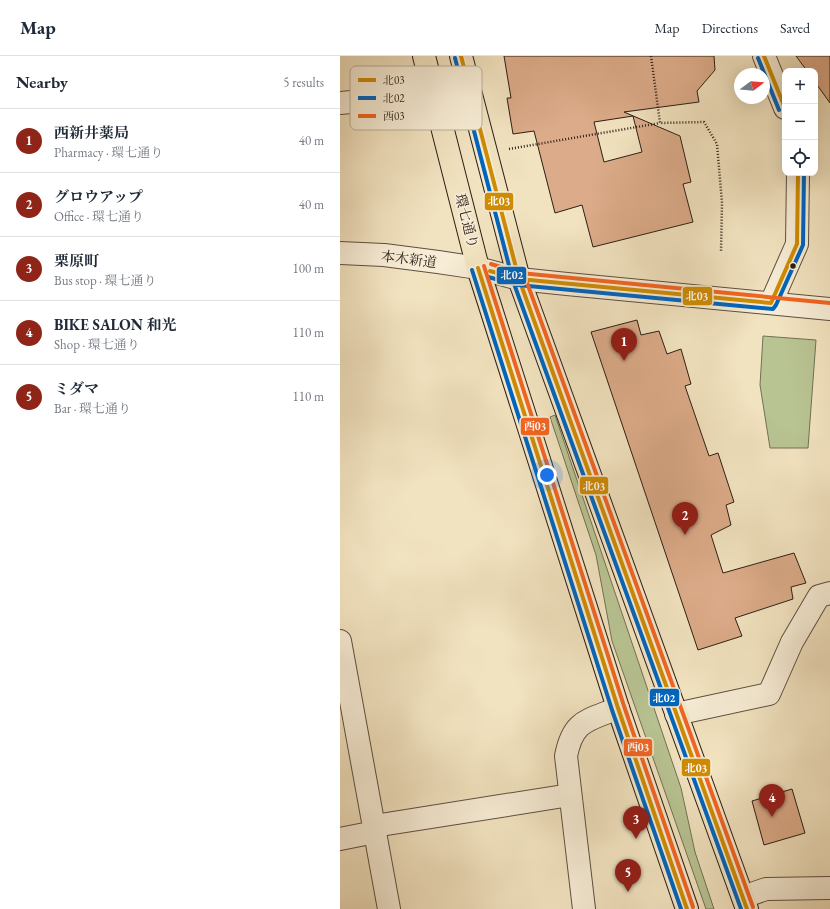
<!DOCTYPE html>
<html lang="en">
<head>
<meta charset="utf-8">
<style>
  body { margin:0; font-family:"EB Garamond","Noto Serif JP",serif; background:#f6f6f7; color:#1f2937 }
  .controls { position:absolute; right:12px; top:12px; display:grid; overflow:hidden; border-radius:8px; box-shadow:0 4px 16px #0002 }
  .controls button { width:36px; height:36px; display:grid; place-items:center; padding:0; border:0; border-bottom:1px solid #e0e1e3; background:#fff; color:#1f2937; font:20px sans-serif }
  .compass { position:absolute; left:394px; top:12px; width:36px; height:36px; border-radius:50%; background:#fff; box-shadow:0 4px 16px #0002; rotate:74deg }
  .you { position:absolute; left:207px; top:419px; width:14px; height:14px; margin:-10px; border:3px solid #fff; border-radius:50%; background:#1a73e8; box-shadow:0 0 0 6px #1a73e833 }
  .badge { display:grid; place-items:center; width:26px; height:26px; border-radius:50%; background:#8f2418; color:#fff; font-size:13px; font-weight:700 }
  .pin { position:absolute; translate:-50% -33px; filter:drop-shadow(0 1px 2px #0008) }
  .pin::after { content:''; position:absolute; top:21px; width:14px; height:12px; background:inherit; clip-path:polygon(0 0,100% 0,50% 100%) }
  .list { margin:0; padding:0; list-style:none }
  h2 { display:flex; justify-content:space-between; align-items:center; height:52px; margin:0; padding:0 16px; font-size:17px }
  h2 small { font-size:13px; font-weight:400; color:#747a83 }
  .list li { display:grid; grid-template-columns:26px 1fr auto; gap:12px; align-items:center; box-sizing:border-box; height:64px; padding:0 16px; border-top:1px solid #e0e1e3 }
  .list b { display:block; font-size:15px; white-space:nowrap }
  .list p { margin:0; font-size:13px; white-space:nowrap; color:#747a83 }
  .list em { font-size:13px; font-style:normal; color:#747a83 }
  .icon { flex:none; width:22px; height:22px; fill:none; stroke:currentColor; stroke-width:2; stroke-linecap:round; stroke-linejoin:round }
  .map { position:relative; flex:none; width:490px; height:853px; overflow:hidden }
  header { display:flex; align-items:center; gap:24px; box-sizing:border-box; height:56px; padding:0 20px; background:#fff; border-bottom:1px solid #e0e1e3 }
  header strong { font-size:19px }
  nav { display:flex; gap:22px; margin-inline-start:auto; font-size:14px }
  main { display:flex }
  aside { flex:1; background:#fff }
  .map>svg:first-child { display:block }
</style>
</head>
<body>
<header>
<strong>Map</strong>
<nav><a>Map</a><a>Directions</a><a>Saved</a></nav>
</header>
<main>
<aside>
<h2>Nearby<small>5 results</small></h2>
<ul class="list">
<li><span class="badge">1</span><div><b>西新井薬局</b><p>Pharmacy · 環七通り</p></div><em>40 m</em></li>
<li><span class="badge">2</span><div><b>グロウアップ</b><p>Office · 環七通り</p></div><em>40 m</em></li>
<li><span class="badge">3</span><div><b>栗原町</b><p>Bus stop · 環七通り</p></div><em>100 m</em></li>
<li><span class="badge">4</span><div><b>BIKE SALON 和光</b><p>Shop · 環七通り</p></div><em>110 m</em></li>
<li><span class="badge">5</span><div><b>ミダマ</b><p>Bar · 環七通り</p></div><em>110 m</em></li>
</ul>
</aside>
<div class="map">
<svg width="490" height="853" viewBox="0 0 490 853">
  <rect width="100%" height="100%" fill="#f2e3c0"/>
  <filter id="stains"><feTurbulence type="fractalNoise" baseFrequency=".005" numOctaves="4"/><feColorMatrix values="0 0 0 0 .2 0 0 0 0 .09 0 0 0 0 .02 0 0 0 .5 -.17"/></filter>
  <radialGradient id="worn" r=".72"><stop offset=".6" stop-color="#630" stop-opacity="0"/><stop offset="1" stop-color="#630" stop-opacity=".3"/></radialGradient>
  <!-- green -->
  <g fill="#b9c493" stroke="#727154">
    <polygon points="423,280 476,284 468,392 430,392 420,329"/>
    <polygon points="215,359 341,732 355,796 374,853 366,853 272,585 256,499 210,361"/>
  </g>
  <!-- building -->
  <g fill="#dcab89" stroke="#2b1e16" fill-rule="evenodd">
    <path d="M164,0H374L375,14L357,35L359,46L284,56L340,80L351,126L343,128L353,166L253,191L242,149L215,157L194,75L173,78L167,42H171ZM293,60L302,96L264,106L254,66Z"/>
    <polygon points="456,0 490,0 490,47 475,26 475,15 467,15"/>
    <polygon points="297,264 301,279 319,275 327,298 341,293 351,328 345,330 369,400 378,397 394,446 386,449 391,469 371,479 383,517 454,497 466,527 451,531 453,543 395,562 402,580 358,594 251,276"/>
    <polygon points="452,733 465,777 424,789 412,745"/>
  </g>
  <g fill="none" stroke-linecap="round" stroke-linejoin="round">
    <defs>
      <g id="minor">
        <polyline points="424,0 445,52"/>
        <polyline points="0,47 95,38"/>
        <polyline points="0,197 44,199 98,206 138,212 179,223 227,228 490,253"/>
        <polyline points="431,247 457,188 458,117"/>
        <polyline points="0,585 49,853"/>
        <polyline points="336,658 429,638 452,586 479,540 490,537"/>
        <polyline points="34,770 230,739"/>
        <polyline points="0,783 35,776"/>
        <polyline points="403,841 426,833 490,832"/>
        <path d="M244,853L226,700C233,664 247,665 278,652"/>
      </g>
      <g id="major">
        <polyline points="84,0 138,212 278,652 347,853"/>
        <polyline points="121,0 179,223 407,853"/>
      </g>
    </defs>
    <!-- minor casing -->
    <use href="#minor" stroke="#5d4f40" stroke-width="24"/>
    <!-- major casing -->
    <use href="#major" stroke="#2b1e16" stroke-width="24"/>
    <!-- path -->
    <g stroke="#2b1e16" stroke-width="2.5" stroke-dasharray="1 2" stroke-linecap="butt">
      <polyline points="311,0 320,67 364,66 377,88 382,147 381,196"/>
      <polyline points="169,93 320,67"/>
    </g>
    <!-- minor -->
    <use href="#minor" stroke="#f7edd6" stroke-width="22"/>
    <!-- major -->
    <use href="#major" stroke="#f2e3c0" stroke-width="22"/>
    <defs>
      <g id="bus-1">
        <polyline points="121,0 179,223 407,853"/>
        <polyline points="424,0 445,52"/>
        <polyline points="138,212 278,652 347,853"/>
        <polyline points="150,215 179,223 431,247 457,188 458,117"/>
      </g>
      <g id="bus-2">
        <polyline points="115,2 173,225 401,853"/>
        <polyline points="418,2 439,54"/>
        <polyline points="132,214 272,654 341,853"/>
        <polyline points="148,221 178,229 433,253 436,249 463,189 464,117"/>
      </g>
      <g id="bus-3">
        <polyline points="151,208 180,217 490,247"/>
        <polyline points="144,210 284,650 353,851"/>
        <polyline points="185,221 413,851"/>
      </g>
    </defs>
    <!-- bus-1 casing -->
    <use href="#bus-1" stroke="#f7edd6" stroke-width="7"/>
    <!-- bus-2 casing -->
    <use href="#bus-2" stroke="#f7edd6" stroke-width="7"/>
    <!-- bus-3 casing -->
    <use href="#bus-3" stroke="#f7edd6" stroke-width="7"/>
    <!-- bus-1 -->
    <use href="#bus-1" stroke="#ce8b04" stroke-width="4"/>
    <!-- bus-2 -->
    <use href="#bus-2" stroke="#0065bd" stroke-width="4"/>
    <!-- bus-3 -->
    <use href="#bus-3" stroke="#f26522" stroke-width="4"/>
  </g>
  <!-- markers -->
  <circle fill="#2b1e16" stroke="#f7edd6" stroke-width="1.5" cx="453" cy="210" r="3.5"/>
  <g text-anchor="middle" stroke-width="3.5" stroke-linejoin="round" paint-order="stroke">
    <!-- street labels -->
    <g font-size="14" fill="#2b1e16" stroke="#f7edd6">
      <text transform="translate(127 165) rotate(76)" y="5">環七通り</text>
      <text transform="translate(69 203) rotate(7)" y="5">本木新道</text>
    </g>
  </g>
  <!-- legend -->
  <rect x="10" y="10" width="132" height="64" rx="6" fill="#f7edd6" stroke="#baaf9c" stroke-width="1"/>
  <rect x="18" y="22" width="18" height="4" fill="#ce8b04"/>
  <rect x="18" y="40" width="18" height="4" fill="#0065bd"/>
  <rect x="18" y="58" width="18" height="4" fill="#f26522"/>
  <g font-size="11" fill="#2b1e16">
    <text x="43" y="28">北03</text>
    <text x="43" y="46">北02</text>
    <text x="43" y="64">西03</text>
  </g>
  <g stroke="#f7edd6" stroke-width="1.5">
    <rect x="144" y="136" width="30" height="19" rx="4" fill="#ce8b04"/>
    <rect x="156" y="210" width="31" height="19" rx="4" fill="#0065bd"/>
    <rect x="342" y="230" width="31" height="20" rx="4" fill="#ce8b04"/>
    <rect x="180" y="361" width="30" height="19" rx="4" fill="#f26522"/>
    <rect x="239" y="420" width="30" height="19" rx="4" fill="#ce8b04"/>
    <rect x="309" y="632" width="31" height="19" rx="4" fill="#0065bd"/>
    <rect x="283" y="682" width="30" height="19" rx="4" fill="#f26522"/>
    <rect x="341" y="702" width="30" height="19" rx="4" fill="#ce8b04"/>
  </g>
  <g font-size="11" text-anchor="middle" font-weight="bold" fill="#fff">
    <text x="159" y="149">北03</text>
    <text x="172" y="223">北02</text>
    <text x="357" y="244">北03</text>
    <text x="195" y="374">西03</text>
    <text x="254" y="434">北03</text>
    <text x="324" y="646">北02</text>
    <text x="298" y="695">西03</text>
    <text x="356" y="716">北03</text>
  </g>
  <rect width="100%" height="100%" filter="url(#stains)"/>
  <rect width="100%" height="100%" fill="url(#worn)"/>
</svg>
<div class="controls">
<button>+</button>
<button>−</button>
<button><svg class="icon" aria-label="locate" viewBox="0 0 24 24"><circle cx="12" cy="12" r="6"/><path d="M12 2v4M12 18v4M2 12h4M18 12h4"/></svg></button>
</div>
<svg class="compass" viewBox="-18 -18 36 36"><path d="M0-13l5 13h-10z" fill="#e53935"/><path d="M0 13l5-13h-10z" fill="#747a83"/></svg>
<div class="you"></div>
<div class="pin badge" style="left:284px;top:305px">1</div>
<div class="pin badge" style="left:345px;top:479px">2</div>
<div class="pin badge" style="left:296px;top:783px">3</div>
<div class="pin badge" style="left:432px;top:761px">4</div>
<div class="pin badge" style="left:288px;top:836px">5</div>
</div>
</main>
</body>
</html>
